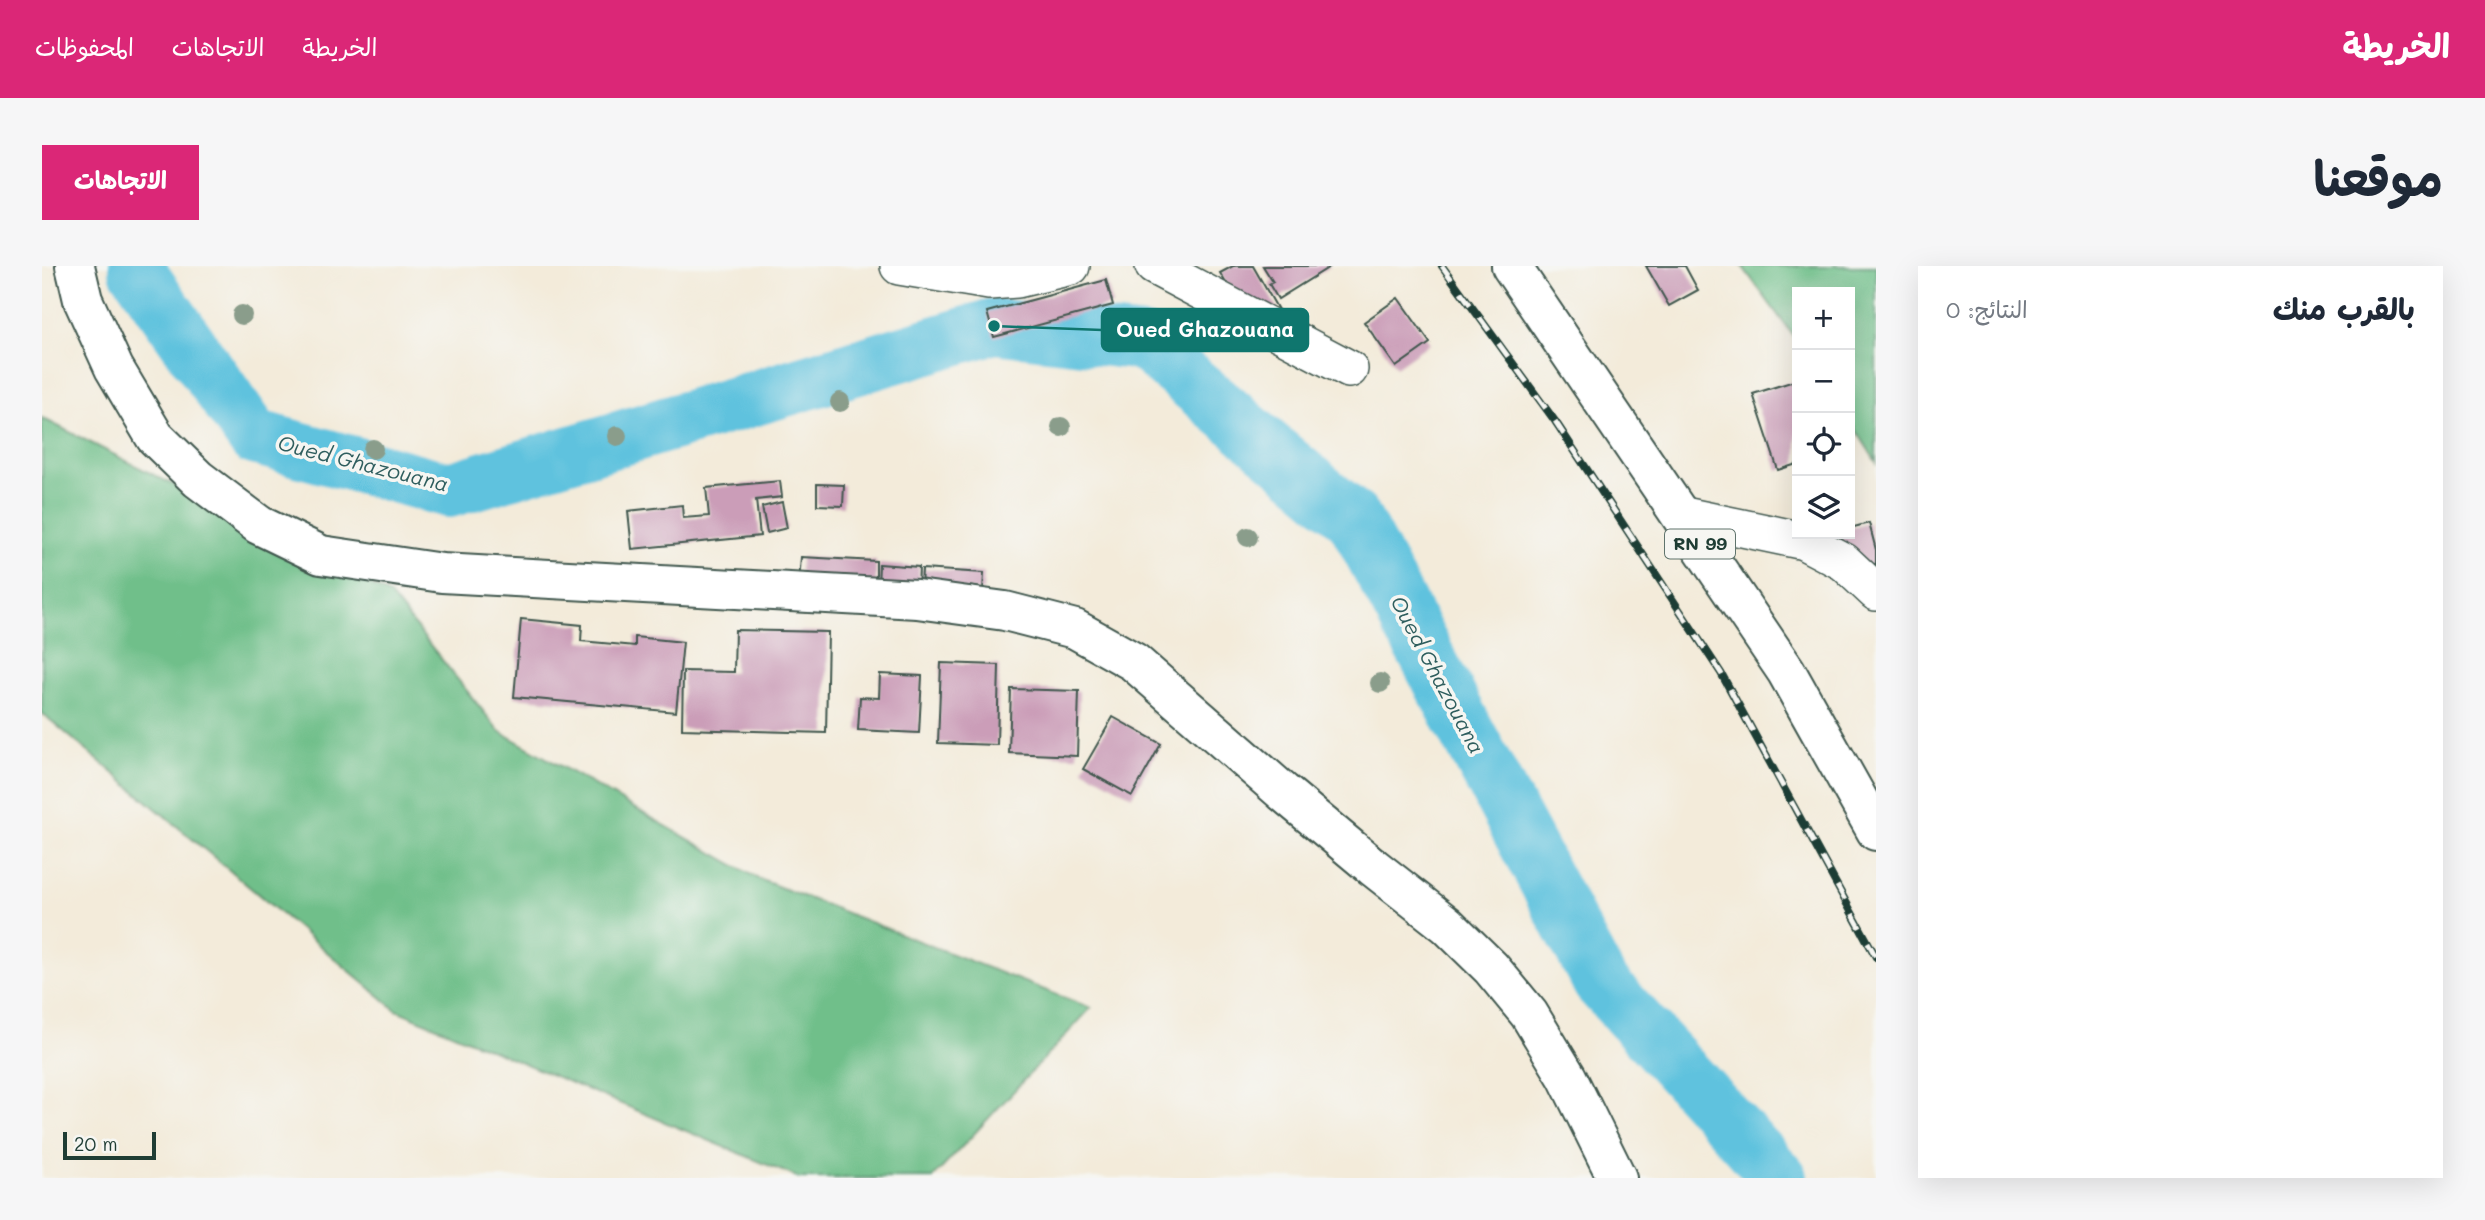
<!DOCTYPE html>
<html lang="ar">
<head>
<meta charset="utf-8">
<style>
  body { margin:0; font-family:Mali,"Playpen Sans Arabic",sans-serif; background:#f6f6f7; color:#1f2937; direction:rtl }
  .controls { position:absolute; right:21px; top:21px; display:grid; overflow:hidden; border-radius:0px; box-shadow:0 7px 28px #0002 }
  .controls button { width:63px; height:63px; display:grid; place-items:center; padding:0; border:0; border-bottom:2px solid #e0e1e3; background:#fff; color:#1f2937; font:35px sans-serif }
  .scale { position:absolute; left:21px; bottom:18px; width:93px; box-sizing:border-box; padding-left:7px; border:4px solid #1f3d34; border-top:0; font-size:19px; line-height:24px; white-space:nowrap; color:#1f3d34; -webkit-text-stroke:5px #f6f6f2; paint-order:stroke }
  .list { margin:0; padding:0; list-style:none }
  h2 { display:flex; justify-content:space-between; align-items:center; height:91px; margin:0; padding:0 28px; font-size:30px }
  h2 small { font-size:23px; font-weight:400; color:#747a83 }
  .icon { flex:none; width:38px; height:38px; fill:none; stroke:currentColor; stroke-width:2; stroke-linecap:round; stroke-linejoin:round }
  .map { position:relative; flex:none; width:1834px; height:912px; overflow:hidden; direction:ltr; border-radius:0px }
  header { display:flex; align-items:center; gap:42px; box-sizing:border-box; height:98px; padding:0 35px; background:#db2777; color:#fff }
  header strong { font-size:33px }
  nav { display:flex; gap:38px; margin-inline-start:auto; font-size:24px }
  .intro { display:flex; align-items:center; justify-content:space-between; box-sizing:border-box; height:168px; padding:0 42px }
  h1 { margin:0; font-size:49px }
  .button { padding:18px 32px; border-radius:0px; background:#db2777; color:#fff; font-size:24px; font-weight:700 }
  main { display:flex; gap:42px; padding:0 42px }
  aside { flex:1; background:#fff; border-radius:0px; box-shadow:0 7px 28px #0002 }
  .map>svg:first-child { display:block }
</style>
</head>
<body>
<header>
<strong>الخريطة</strong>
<nav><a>الخريطة</a><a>الاتجاهات</a><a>المحفوظات</a></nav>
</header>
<div class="intro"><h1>موقعنا</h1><a class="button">الاتجاهات</a></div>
<main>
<aside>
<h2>بالقرب منك<small>النتائج: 0</small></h2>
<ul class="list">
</ul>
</aside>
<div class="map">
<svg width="1834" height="912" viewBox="0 0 1834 912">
  <rect width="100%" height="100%" fill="#f6f6f2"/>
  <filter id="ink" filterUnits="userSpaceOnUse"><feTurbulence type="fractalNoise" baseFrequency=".0143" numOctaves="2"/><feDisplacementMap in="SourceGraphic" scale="14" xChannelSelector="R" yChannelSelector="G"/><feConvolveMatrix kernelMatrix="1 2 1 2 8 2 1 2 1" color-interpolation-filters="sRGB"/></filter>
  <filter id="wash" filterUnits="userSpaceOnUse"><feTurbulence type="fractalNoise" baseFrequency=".00686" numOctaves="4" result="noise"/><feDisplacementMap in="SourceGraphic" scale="28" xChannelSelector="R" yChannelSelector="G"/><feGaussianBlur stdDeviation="1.57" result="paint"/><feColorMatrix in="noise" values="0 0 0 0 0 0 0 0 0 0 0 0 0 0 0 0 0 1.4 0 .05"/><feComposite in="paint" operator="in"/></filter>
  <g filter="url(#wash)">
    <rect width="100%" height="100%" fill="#f3ebda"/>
    <!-- forest -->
    <g fill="#6fbf8a" stroke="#477e5f" stroke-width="2">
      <polygon points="1700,0 1834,0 1834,196 1808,154 1808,26 1755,26 1755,75"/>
      <polygon points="0,152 348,329 457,465 717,613 1049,742 891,912 757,912 354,744 0,447"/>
    </g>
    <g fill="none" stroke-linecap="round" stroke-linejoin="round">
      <!-- river -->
      <polyline stroke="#5fc2de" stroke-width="56" points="95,0 95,4 212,171 407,224 952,60 1102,77 1312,253 1558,716 1738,912"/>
    </g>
    <g id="blocks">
      <!-- building -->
      <g fill="#cb9db8">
        <polygon points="1191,0 1211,0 1239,49 1212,65 1178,7"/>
        <polygon points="1221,0 1289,0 1236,33 1227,18 1231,16"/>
        <polygon points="1604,0 1643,0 1656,24 1627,40"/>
        <polygon points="1064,14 1071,39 952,71 945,46"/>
        <polygon points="1356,32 1388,77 1354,101 1322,56"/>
        <polygon points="1755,114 1755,198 1736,204 1711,128"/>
        <polygon points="738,215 740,231 714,234 718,270 590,283 586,245 640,239 641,252 667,250 664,222"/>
        <polygon points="775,218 802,219 801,240 775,239"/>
        <polygon points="740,236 745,262 725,267 720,241"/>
        <polygon points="1827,257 1834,284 1834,298 1808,304 1798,268 1808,268 1808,262"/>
        <polygon points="759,291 834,295 834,319 757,316"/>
        <polygon points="837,298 877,301 876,323 836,321"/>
        <polygon points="880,303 942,307 941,325 879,321"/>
        <polygon points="479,353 540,359 539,375 593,380 593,371 641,376 634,446 472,431"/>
        <polygon points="693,364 786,366 784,467 640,463 641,405 692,406"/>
        <polygon points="899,397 957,399 955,479 896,477"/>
        <polygon points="838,408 880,410 877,467 816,464 818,431 837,432"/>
        <polygon points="969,423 1037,425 1035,490 967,487"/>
        <polygon points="1071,451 1119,478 1090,530 1041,503"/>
      </g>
    </g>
  </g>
  <g filter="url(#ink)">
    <use href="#blocks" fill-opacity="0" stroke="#3f574d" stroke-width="2"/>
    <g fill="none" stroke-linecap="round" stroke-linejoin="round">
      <defs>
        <g id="minor">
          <polyline points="857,0 947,15 975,13 1029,0"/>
          <polyline points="1112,0 1307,103"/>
          <polyline points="1638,249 1762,275 1802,296 1834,326"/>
        </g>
        <g id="major">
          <polyline points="33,0 41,34 72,102 113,171 156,213 217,259 279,289 400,307 875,333 963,345 1033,363 1092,396 1241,526 1331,601 1405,659 1449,702 1487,748 1525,811 1575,912"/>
          <polyline points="1469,0 1744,405 1834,565"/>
        </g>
      </defs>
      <!-- minor casing -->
      <use href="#minor" stroke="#3f574d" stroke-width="40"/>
      <!-- major casing -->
      <use href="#major" stroke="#3f574d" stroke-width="42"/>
      <!-- minor -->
      <use href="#minor" stroke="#fff" stroke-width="37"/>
      <!-- major -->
      <use href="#major" stroke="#fff" stroke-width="38"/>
      <defs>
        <polyline id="rail" points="1400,0 1513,155 1679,407 1834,691"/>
      </defs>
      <!-- rail casing -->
      <use href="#rail" stroke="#1f3d34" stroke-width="8"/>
      <!-- rail -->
      <use href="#rail" stroke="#f6f6f2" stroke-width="5" stroke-dasharray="16" stroke-linecap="butt"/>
    </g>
    <!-- trees -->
    <g fill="#8a9d8b">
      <circle cx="200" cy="49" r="10"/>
      <circle cx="798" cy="136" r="10"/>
      <circle cx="1019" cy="161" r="10"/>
      <circle cx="575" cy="170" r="10"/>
      <circle cx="331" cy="183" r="10"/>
      <circle cx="1206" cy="271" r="10"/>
      <circle cx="1338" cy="417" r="10"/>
    </g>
  </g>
  <g text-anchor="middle" stroke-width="7" stroke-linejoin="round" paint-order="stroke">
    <!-- shield labels -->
    <rect fill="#f6f6f2" stroke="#60746d" stroke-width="2" x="1623" y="263.5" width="70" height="29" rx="5"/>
    <g font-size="18" font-weight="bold" fill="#1f3d34">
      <text x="1658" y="284">RN 99</text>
    </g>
    <!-- water labels -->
    <g font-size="21" font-style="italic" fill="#2f5e5e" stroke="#f6f6f2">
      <text transform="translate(321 198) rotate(14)" y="7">Oued Ghazouana</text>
      <text transform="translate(1395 409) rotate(62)" y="7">Oued Ghazouana</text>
    </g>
  </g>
  <!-- callouts -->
  <path fill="none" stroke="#0f766e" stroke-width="2.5" d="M952 60L1060 64"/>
  <circle fill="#0f766e" stroke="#f6f6f2" stroke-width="2.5" cx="952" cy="60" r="7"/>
  <rect fill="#0f766e" stroke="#0f766e" stroke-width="2.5" x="1060" y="43" width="206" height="42" rx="7"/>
  <g font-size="21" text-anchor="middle" font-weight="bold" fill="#fff">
    <text x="1163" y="71">Oued Ghazouana</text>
  </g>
</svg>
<div class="controls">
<button>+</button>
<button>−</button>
<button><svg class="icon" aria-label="locate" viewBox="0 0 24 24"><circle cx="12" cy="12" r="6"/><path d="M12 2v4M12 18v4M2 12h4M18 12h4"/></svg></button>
<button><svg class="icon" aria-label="layers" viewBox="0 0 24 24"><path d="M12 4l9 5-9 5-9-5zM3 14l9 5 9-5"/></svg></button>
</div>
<div class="scale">20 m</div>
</div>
</main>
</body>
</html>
